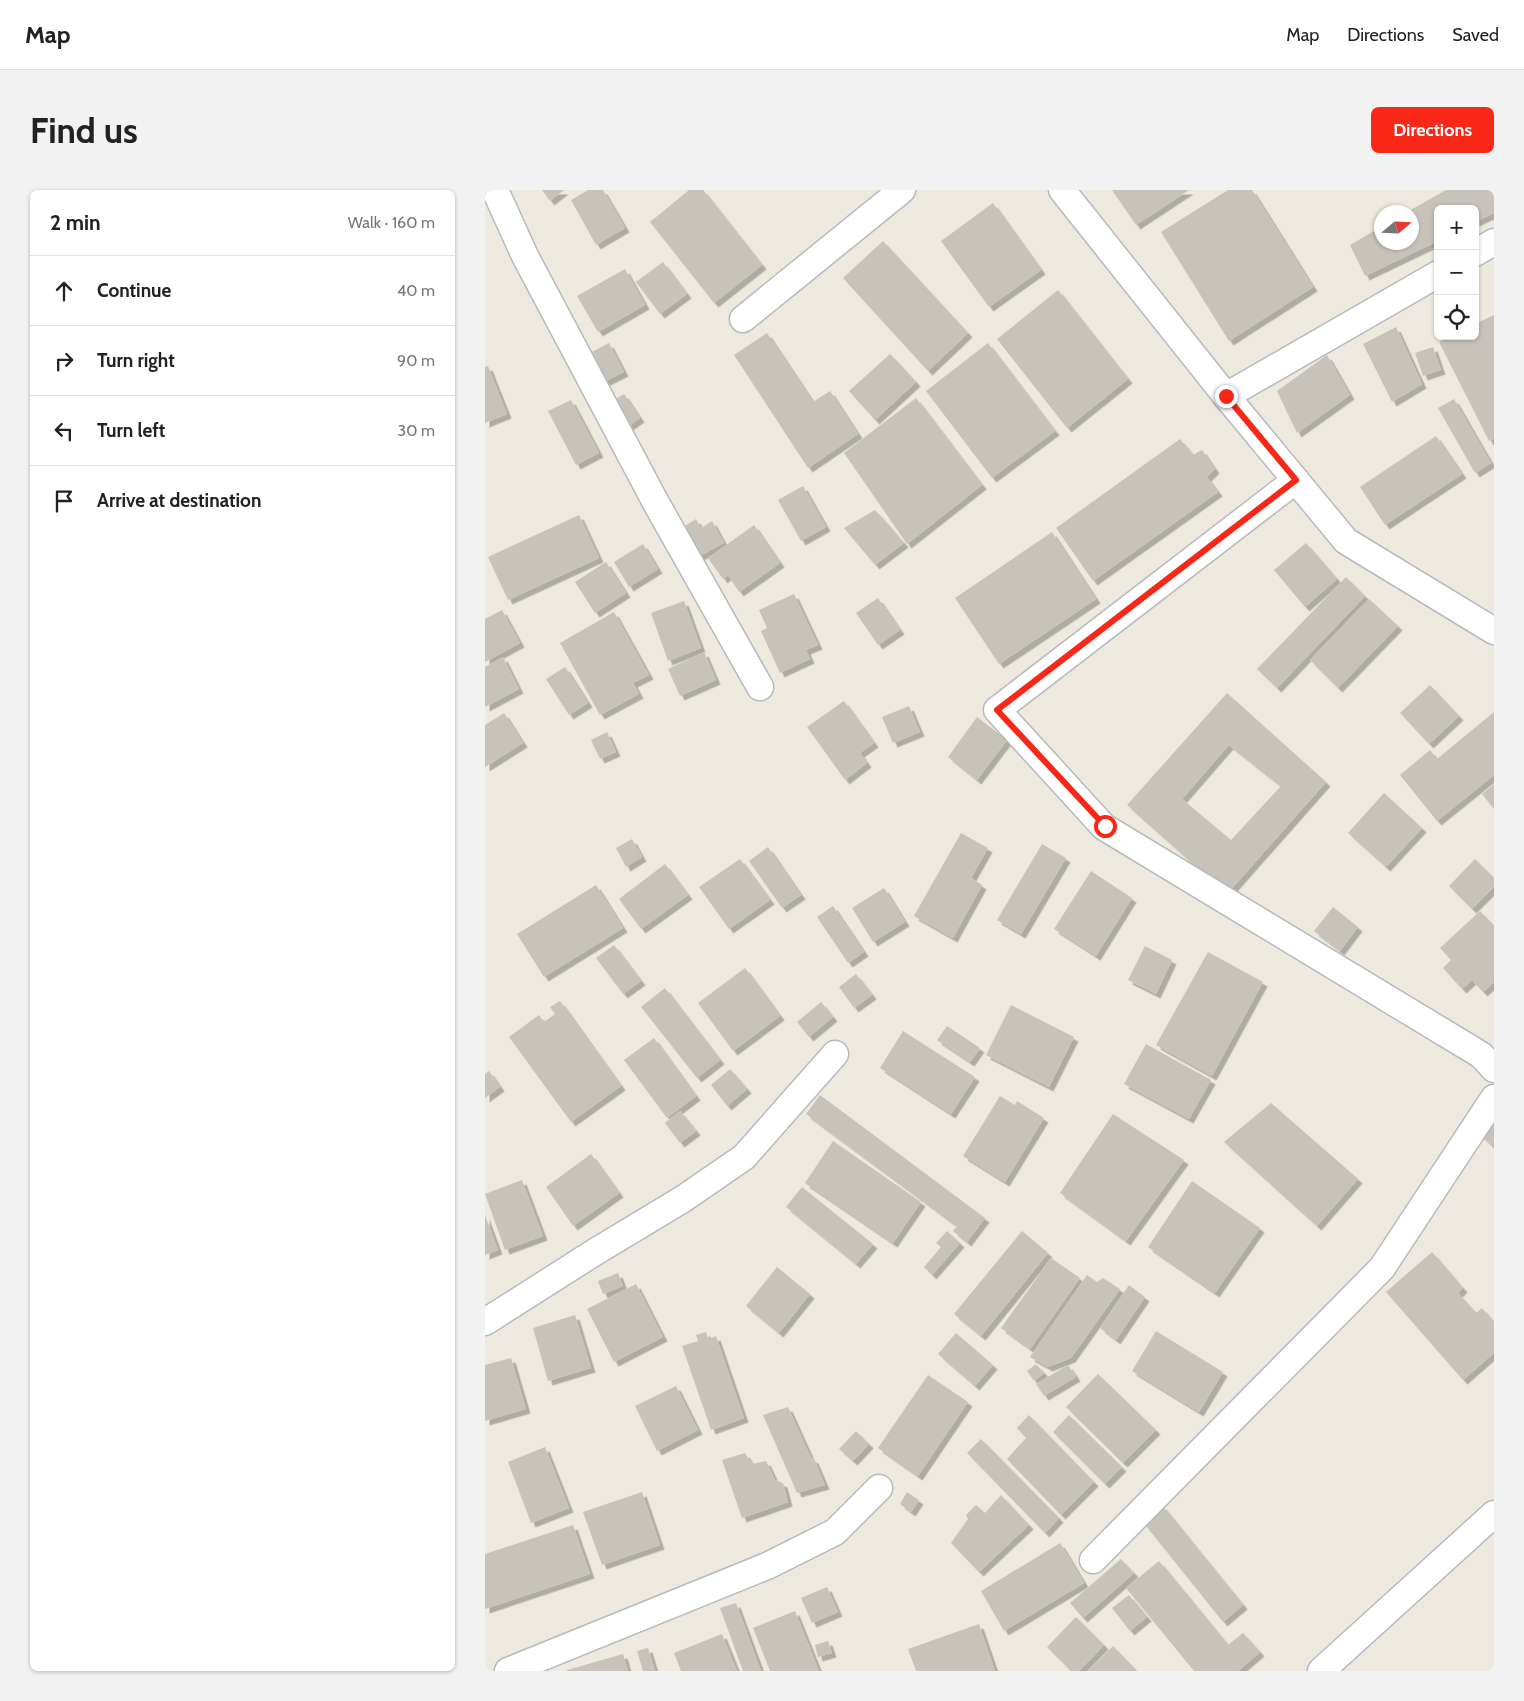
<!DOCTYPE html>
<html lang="en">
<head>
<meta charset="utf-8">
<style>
  body { margin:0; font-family:Cabin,sans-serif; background:#f2f2f2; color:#222 }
  .controls { position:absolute; right:15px; top:15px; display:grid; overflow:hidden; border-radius:8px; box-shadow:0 1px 4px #0004 }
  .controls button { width:45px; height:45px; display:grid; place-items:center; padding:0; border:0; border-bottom:1px solid #e0e0e0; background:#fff; color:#222; font:25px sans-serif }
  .compass { position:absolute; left:889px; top:15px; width:45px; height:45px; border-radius:50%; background:#fff; box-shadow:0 1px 4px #0004; rotate:71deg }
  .stop { position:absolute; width:15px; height:15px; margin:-11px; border:4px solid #f92718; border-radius:50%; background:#fff }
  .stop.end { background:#f92718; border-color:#fff; box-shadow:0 1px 5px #0008 }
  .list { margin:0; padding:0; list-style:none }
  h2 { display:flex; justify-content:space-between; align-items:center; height:65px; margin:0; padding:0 20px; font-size:21px }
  h2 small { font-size:16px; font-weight:400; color:#767676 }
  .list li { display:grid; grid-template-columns:32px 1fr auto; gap:15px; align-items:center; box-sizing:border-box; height:70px; padding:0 20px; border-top:1px solid #e0e0e0 }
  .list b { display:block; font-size:19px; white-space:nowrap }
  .list em { font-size:16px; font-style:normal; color:#767676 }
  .icon { flex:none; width:28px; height:28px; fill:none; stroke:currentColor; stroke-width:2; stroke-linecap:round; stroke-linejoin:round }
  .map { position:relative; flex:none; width:1009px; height:1481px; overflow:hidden; border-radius:8px }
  header { display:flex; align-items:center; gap:30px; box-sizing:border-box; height:70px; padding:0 25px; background:#fff; border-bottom:1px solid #e0e0e0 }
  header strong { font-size:24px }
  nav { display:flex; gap:28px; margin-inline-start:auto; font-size:18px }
  .intro { display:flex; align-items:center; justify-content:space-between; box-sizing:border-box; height:120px; padding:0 30px }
  h1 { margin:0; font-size:35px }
  .button { padding:12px 22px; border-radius:8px; background:#f92718; color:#fff; font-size:18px; font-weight:700 }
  main { display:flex; gap:30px; padding:0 30px }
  aside { flex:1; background:#fff; border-radius:8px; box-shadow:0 1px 4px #0004 }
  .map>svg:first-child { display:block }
</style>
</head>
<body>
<header>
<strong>Map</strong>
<nav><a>Map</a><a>Directions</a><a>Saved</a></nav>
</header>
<div class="intro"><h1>Find us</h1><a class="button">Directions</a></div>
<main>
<aside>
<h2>2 min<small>Walk · 160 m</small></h2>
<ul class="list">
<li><svg class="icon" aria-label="ahead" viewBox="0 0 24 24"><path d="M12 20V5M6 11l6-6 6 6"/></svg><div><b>Continue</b></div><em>40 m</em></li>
<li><svg class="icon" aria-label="right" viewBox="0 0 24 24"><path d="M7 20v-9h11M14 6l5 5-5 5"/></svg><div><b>Turn right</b></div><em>90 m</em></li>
<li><svg class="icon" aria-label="left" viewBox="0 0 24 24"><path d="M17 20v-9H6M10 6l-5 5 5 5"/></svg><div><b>Turn left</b></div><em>30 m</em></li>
<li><svg class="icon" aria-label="arrive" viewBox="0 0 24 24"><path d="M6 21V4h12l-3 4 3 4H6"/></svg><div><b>Arrive at destination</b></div></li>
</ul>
</aside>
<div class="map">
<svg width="1009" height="1481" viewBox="0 0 1009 1481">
  <defs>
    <filter id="shadow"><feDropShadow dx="4.5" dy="4.5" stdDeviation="0" flood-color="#0004"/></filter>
  </defs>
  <rect width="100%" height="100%" fill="#ede9de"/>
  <!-- building -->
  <g fill="#c7c3bb" fill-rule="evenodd" filter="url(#shadow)">
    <polygon points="57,0 79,0 65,11"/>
    <polygon points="103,0 118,0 140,38 111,55 86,10"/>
    <polygon points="204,0 218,0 277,75 229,113 165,32"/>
    <polygon points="627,0 704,0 651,35"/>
    <polygon points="743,0 767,0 828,97 744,151 676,42"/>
    <polygon points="961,0 1009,0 1009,23 990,32 990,19 953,19 953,51 880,86 865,55 896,37 896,52 926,52 926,22 922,22"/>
    <polygon points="508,13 556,80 504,117 456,51"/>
    <polygon points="398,51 483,143 443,181 358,88"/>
    <polygon points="178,72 202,104 175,124 151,92"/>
    <polygon points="140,79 160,115 113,142 92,106"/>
    <polygon points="573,100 643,189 582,238 512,149"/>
    <polygon points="1009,125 1009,248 1004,251 954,152 966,146 990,146 990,134"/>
    <polygon points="911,137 937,194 907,212 878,154"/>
    <polygon points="282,143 328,212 345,201 373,244 323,278 249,165"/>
    <polygon points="124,153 139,182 117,193 103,164"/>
    <polygon points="503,153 570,241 507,288 441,201"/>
    <polygon points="948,157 956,180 938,186 930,163"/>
    <polygon points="405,164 431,192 390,230 364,201"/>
    <polygon points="842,165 865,205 812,243 792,201"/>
    <polygon points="3,176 22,224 0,233 0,177"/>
    <polygon points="139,204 155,228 138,240 121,215"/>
    <polygon points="431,208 497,295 422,354 359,263"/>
    <polygon points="969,209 1006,273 990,283 953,218"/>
    <polygon points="86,210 114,263 91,275 63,221"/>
    <polygon points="951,246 977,284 900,335 875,297"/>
    <polygon points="695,249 708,265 717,260 730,279 722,287 733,302 608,391 571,338"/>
    <polygon points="318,296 341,337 316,351 293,310"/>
    <polygon points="390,320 419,353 390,375 359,338"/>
    <polygon points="94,325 114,368 23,410 3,367"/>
    <polygon points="211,329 216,338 227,331 239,353 211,368 195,339"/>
    <polygon points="269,335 295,373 254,402 243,385 238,389 223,368"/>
    <polygon points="567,342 611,409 514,474 470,408"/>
    <polygon points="821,353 852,389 820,417 789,380"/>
    <polygon points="158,354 173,379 144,397 129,372"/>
    <polygon points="121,372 141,403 110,423 90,392"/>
    <polygon points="861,387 880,406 792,498 772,479"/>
    <polygon points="309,404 333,455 321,460 325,469 295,483 276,441 282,438 274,420"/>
    <polygon points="393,408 415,440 393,455 371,423"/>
    <polygon points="884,409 913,436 853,498 825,470"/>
    <polygon points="199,411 216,458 183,471 166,423"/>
    <polygon points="17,420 35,453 0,472 0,429"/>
    <polygon points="129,422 164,485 148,493 154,504 115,525 75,453"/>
    <polygon points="219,462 231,490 195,506 183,479"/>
    <polygon points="18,467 34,499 0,517 0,477"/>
    <polygon points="80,477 103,513 84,525 61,489"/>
    <polygon points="945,495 974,526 944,554 915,523"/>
    <path d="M742,503L841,592L742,704L642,615ZM744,555L796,596L746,650L697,609Z"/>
    <polygon points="359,511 389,553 375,563 382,573 360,590 322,537"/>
    <polygon points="424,516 435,542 408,553 397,527"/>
    <polygon points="1009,522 1009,585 952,631 915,585 945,560 952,569"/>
    <polygon points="19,523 38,553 0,577 0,535"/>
    <polygon points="492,527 522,550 492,590 463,567"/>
    <polygon points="122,542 131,562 115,569 106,550"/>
    <polygon points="1009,594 1009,619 997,604"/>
    <polygon points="899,603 937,638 901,677 863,643"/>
    <polygon points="476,643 503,658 486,688 497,695 468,748 429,726"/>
    <polygon points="147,649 157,667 141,677 131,658"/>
    <polygon points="557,654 581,668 536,744 512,730"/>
    <polygon points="283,657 316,705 297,718 264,671"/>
    <polygon points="255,669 285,710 244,739 214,697"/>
    <polygon points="990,669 1009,688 1009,697 987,719 964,696"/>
    <polygon points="180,674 203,705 156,739 134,709"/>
    <polygon points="606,681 647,708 611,766 569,739"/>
    <polygon points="111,695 138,738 59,787 32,744"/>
    <polygon points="399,698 420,732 388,752 367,718"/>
    <polygon points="348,716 379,762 363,773 332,727"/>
    <polygon points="848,717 873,737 855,761 829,741"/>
    <polygon points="995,721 1009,736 1009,792 998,802 987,790 977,799 958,778 966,770 955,758"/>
    <polygon points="129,755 156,791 138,804 111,768"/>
    <polygon points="660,756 687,770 671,804 643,790"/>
    <polygon points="723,762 778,792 727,886 671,855"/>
    <polygon points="260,778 295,826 248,861 213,813"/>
    <polygon points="371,784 387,805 369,818 354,797"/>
    <polygon points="180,798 235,870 212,888 156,817"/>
    <polygon points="75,811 136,896 86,932 24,847 54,825 59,832 70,824 65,817"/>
    <polygon points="336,812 348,827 324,847 312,832"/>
    <polygon points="526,815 589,847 564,897 501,865"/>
    <polygon points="462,836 495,858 485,872 452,850"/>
    <polygon points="418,841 490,887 466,924 395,878"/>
    <polygon points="169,848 211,906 182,928 139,870"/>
    <polygon points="661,854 726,890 704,929 639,894"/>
    <polygon points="245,879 262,899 242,916 226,895"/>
    <polygon points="4,881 15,897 0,908 0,884"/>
    <polygon points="335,905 500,1028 482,1052 468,1041 472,1036 321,924"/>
    <polygon points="515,906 530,915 532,911 559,928 520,992 478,966"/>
    <polygon points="786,913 873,989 832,1036 739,952"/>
    <polygon points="1009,920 1009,954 1007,956 991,941"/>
    <polygon points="195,921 211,941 195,953 180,933"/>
    <polygon points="628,924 699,970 641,1051 575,1003"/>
    <polygon points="348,951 436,1012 408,1053 320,993"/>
    <polygon points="106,964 134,1003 88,1036 61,997"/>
    <polygon points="37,990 58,1046 20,1060 0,1004"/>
    <polygon points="707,991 775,1038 730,1103 663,1057"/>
    <polygon points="317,997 388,1054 371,1074 301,1017"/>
    <polygon points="0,1025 13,1060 0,1065"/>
    <polygon points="462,1041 475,1053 447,1085 439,1077 456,1057 451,1053"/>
    <polygon points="537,1041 563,1063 496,1146 469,1124"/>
    <polygon points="947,1062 978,1098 973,1103 991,1123 997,1118 1009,1132 1009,1163 978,1190 901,1102"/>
    <polygon points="566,1068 595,1088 545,1159 516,1138"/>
    <polygon points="292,1077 325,1104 294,1143 261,1116"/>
    <polygon points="133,1083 138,1096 118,1104 113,1091"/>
    <polygon points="602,1085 612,1092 618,1088 635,1099 586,1168 563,1177 545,1167"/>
    <polygon points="151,1094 178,1147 129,1172 102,1119"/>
    <polygon points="644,1095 660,1107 631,1150 615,1138"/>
    <polygon points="90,1125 106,1178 63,1191 48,1138"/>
    <polygon points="671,1141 738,1182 714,1222 647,1181"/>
    <polygon points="221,1142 223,1149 231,1146 259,1228 226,1240 197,1156 213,1151 211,1145"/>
    <polygon points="471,1143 508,1175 490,1196 453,1164"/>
    <polygon points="26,1168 41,1219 0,1231 0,1175"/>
    <polygon points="551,1174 559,1183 549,1191 542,1181"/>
    <polygon points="583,1175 591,1187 559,1206 551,1194"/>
    <polygon points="613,1184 671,1240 638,1273 581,1217"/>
    <polygon points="443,1185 483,1212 433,1286 393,1258"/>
    <polygon points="191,1196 213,1240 172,1261 150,1216"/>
    <polygon points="303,1217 326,1268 329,1269 340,1295 312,1303 278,1225"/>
    <polygon points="544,1225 609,1292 576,1325 522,1269 541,1248 532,1238"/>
    <polygon points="584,1225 637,1277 620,1294 568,1242"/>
    <polygon points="371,1241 384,1254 368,1271 354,1259"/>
    <polygon points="496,1249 574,1328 560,1343 482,1263"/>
    <polygon points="60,1257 84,1318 46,1333 23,1272"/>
    <polygon points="260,1263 267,1274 281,1271 290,1290 298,1293 303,1312 257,1328 237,1270"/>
    <polygon points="157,1302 175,1355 117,1375 98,1322"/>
    <polygon points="422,1302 434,1310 426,1322 415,1314"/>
    <polygon points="516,1305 544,1335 494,1382 466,1353 483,1329 481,1325 491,1315 500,1323"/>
    <polygon points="677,1315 758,1415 738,1432 657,1331"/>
    <polygon points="88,1335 105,1384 0,1419 0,1364"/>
    <polygon points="575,1353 599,1393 519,1441 496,1401"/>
    <polygon points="636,1369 649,1383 598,1428 585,1413"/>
    <polygon points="674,1371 743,1455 758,1443 775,1462 753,1481 709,1481 641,1398"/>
    <polygon points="342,1397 353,1422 327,1433 316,1408"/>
    <polygon points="644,1405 662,1427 645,1441 627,1418"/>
    <polygon points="251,1413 276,1481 258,1481 235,1418"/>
    <polygon points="310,1421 334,1481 285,1481 268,1438"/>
    <polygon points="591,1427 619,1455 594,1481 586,1481 562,1457"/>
    <polygon points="494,1434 510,1481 431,1481 423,1459"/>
    <polygon points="237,1444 252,1481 196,1481 189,1463"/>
    <polygon points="343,1451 347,1463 333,1467 330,1455"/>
    <polygon points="628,1456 652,1481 603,1481"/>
    <polygon points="163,1458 170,1481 158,1481 152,1461"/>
    <polygon points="138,1464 143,1481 82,1481 82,1480"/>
  </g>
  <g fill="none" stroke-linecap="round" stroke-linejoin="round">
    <defs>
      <g id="minor">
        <polyline points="10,0 40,66 171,313 275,497"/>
        <polyline points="577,0 741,206 861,351 1009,441"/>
        <polyline points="990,63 1009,52"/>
        <polyline points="258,129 417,0"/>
        <polyline points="741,206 953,84"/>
        <polyline points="811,290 512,520 619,637 996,865 1009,879"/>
        <polyline points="0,1132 110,1062 198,1009 259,967 350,864"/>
        <polyline points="608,1370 897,1078 1009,908"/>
        <polyline points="23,1481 282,1376 350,1342 394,1298"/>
        <polyline points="836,1481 1009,1324"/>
      </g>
    </defs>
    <!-- minor casing -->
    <use href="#minor" stroke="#b6babf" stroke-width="29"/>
    <!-- minor -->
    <use href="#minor" stroke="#fff" stroke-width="26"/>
  </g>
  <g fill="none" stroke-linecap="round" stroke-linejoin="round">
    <!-- route -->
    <polyline stroke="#f92718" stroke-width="6" points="620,636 512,520 811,290 741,206"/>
  </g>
</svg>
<div class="controls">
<button>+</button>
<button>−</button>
<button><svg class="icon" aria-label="locate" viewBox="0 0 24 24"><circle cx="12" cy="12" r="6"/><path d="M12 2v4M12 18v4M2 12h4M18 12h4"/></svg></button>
</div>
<svg class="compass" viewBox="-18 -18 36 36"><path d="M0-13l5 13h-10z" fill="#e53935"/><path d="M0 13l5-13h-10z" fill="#767676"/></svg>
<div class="stop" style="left:620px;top:636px"></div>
<div class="stop end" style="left:741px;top:206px"></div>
</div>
</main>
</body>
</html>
